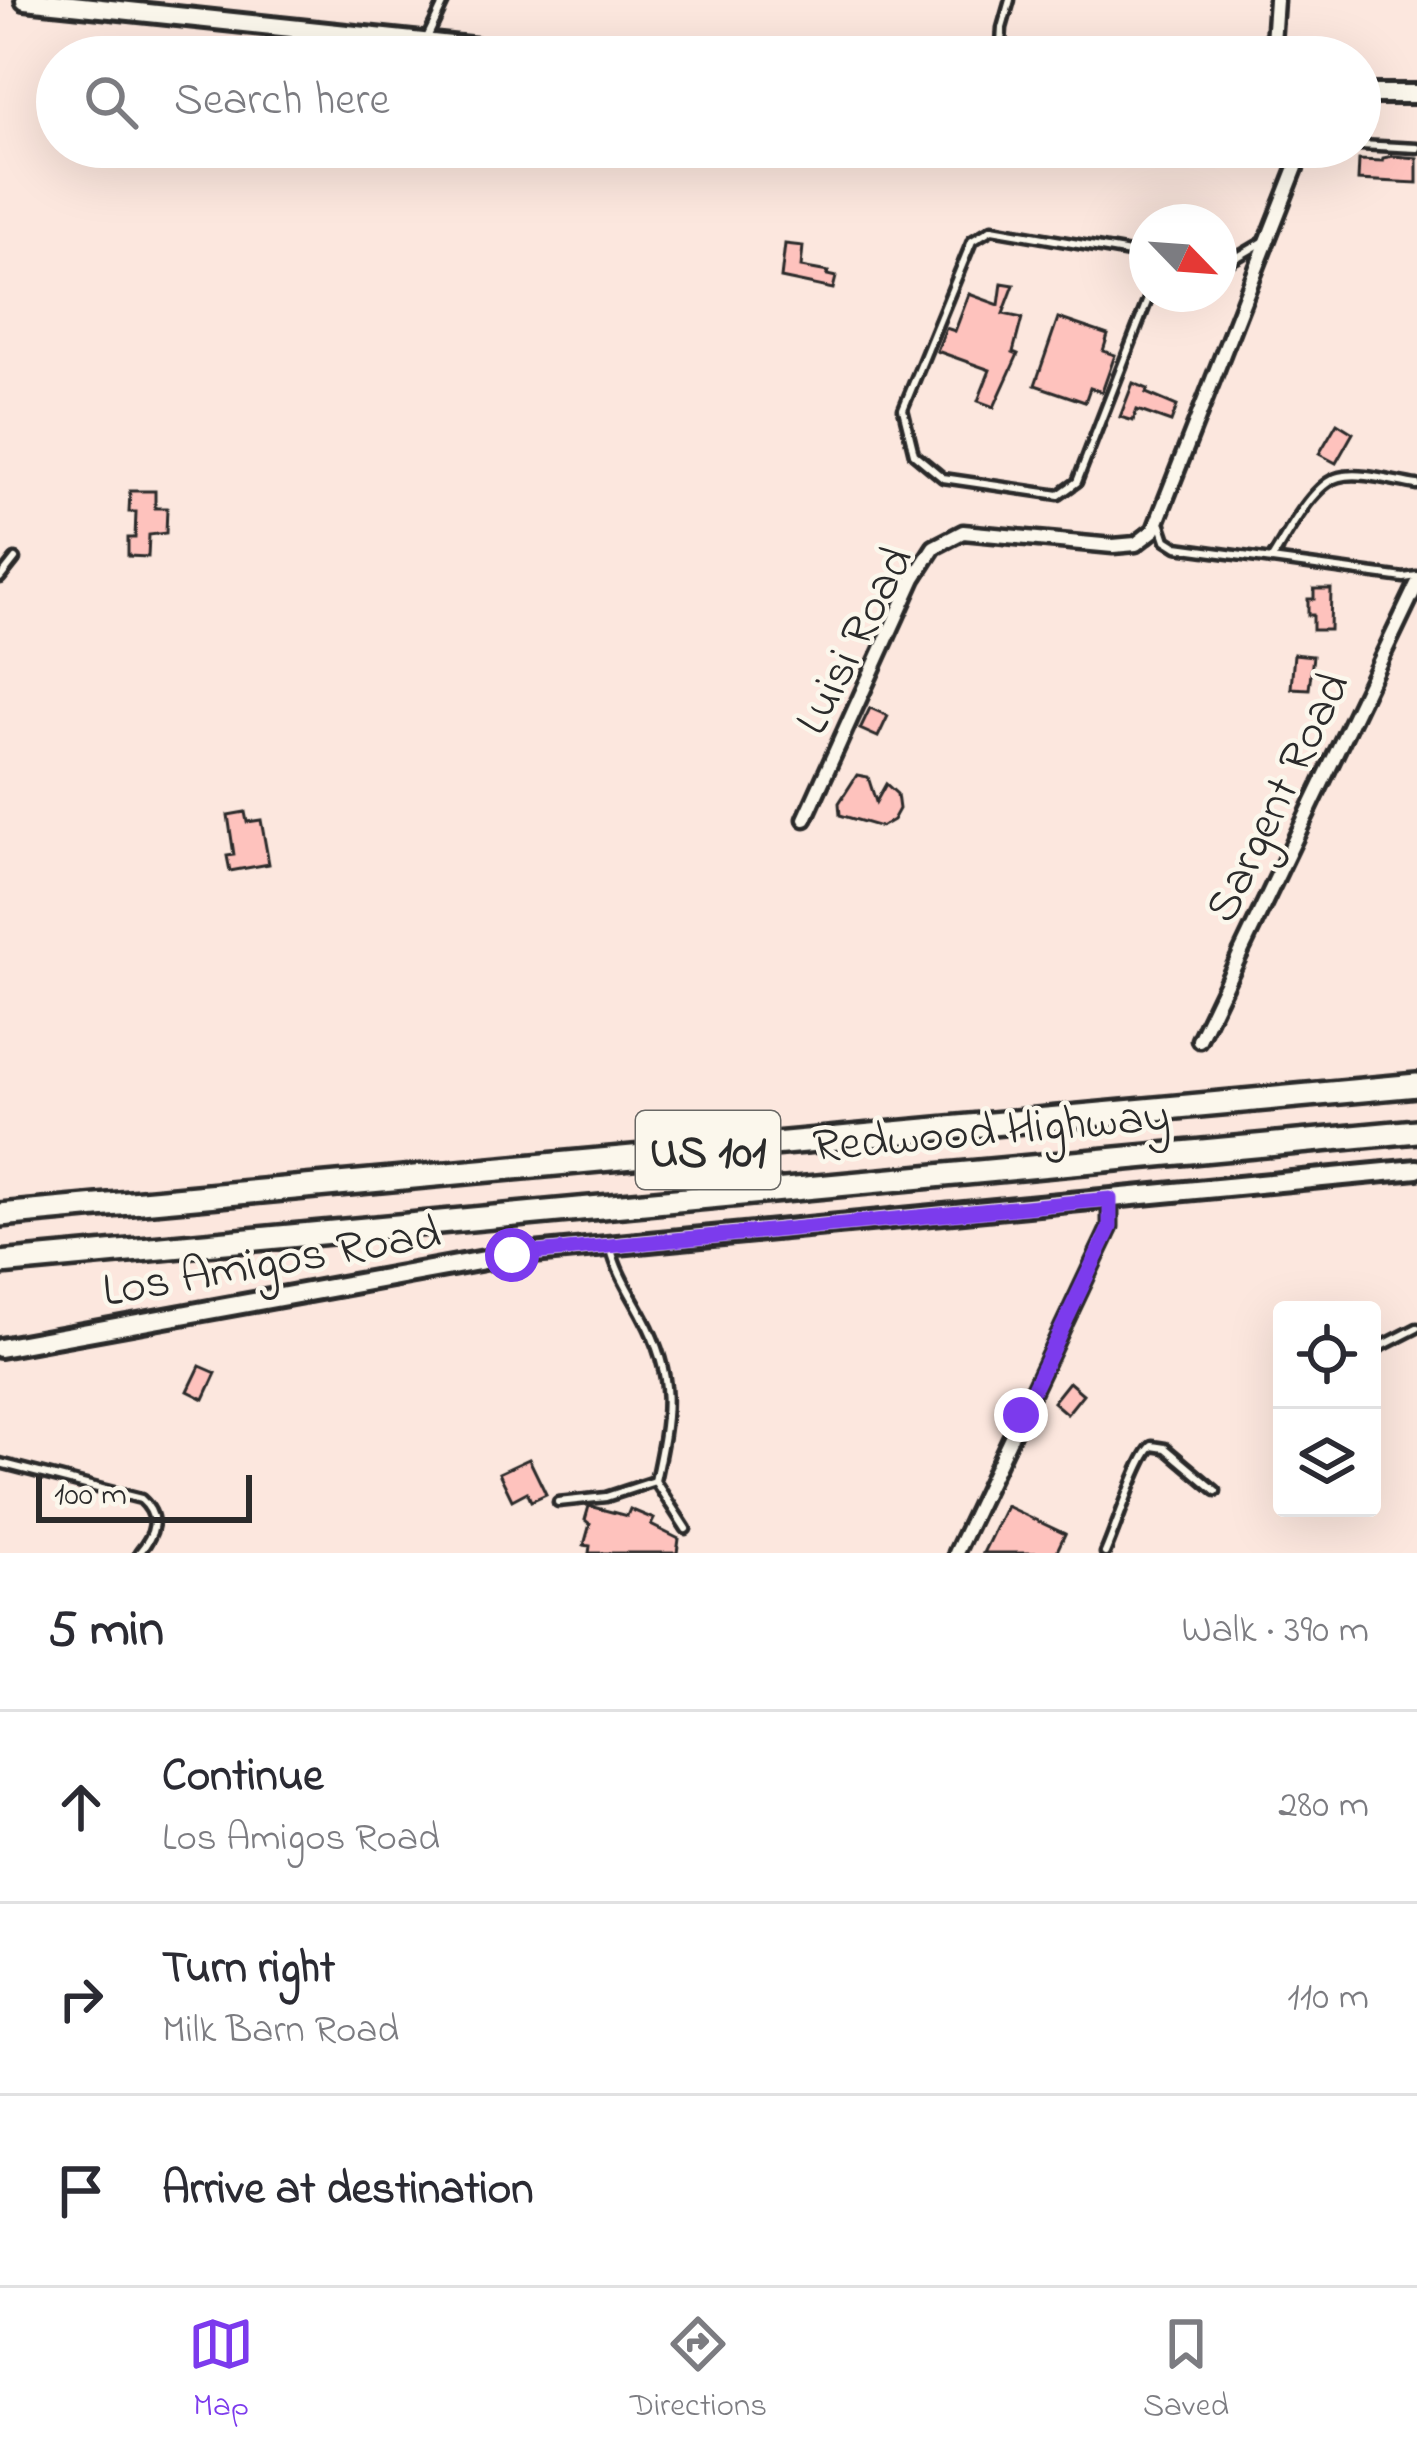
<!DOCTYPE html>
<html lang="en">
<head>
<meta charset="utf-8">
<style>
  body { margin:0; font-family:"Indie Flower",sans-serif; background:#f2f2f3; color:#2b2b33 }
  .controls { position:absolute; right:36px; bottom:36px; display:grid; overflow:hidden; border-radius:12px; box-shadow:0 12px 48px #0002 }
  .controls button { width:108px; height:108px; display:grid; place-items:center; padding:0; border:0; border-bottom:3px solid #e1e1e2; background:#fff; color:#2b2b33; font:60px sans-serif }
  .compass { position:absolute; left:1129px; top:204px; width:108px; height:108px; border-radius:50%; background:#fff; box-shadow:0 12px 48px #0002; rotate:115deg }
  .scale { position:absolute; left:36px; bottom:30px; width:216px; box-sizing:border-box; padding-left:12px; border:6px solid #2b2b2b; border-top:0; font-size:33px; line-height:42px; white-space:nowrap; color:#2b2b2b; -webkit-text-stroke:9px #fbf7ec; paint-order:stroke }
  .stop { position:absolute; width:36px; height:36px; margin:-27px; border:9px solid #7c3aed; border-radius:50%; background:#fff }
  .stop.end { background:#7c3aed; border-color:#fff; box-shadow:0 3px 12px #0008 }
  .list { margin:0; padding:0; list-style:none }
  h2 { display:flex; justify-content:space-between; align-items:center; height:156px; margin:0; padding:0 48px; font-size:51px }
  h2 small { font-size:39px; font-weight:400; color:#7c7c81 }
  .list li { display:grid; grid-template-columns:78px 1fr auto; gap:36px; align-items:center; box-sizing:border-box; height:192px; padding:0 48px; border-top:3px solid #e1e1e2 }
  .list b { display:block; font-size:45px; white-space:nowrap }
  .list p { margin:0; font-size:39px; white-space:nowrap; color:#7c7c81 }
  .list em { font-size:39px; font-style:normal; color:#7c7c81 }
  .icon { flex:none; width:66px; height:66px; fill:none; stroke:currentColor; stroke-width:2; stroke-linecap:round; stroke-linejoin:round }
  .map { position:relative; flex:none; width:1417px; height:1553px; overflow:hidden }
  .search { position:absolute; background:#fff; box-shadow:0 12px 48px #0002; left:36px; right:36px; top:36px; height:132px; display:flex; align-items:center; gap:30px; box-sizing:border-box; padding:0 42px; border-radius:66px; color:#7c7c81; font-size:45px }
  .sheet { height:732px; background:#fff }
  nav { display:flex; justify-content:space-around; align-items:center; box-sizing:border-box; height:168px; border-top:3px solid #e1e1e2; background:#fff; font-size:33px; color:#7c7c81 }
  nav a { display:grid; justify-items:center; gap:6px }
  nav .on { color:#7c3aed }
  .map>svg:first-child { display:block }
</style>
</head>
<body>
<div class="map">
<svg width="1417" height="1553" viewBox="0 0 1417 1553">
  <rect width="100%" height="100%" fill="#fce7de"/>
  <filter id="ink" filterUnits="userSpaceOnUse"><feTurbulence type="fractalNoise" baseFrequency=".00833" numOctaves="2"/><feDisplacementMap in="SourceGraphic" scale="24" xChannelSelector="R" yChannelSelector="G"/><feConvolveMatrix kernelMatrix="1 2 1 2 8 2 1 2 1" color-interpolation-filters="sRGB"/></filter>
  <g filter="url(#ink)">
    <!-- building -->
    <g fill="#fec2bd" stroke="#2b2b2b" stroke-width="3">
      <polygon points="1393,156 1417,158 1417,183 1358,180 1359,160 1382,161 1383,158"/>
      <polygon points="785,244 803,246 801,267 828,272 827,275 836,277 833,289 781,278"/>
      <polygon points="1002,283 1014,285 1003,314 1022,318 1013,352 1018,354 994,407 978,401 990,370 937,351 946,328 955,331 969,294 999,305"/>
      <polygon points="1058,318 1108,335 1103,351 1115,355 1102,392 1090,388 1085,402 1035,385"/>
      <polygon points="1133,383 1148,389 1146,393 1177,406 1171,422 1137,410 1133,421 1120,417"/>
      <polygon points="1337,423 1353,433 1336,463 1319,454"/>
      <polygon points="130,491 155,491 155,508 167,508 166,533 149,535 148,557 128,556 128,538 135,538 136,512 129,512"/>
      <polygon points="1314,589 1331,589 1330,630 1313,630 1313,615 1308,615 1308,599 1314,599"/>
      <polygon points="1294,654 1313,656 1309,689 1291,688"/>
      <polygon points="870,708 888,716 878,737 860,729"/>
      <polygon points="857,775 868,777 876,802 886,784 897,794 899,809 893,820 881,827 840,815 839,803"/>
      <polygon points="245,812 247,822 261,820 269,864 230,871 227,856 234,855 228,815"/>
      <polygon points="200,1366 216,1373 204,1399 188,1391"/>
      <polygon points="1069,1382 1083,1394 1067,1414 1053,1402"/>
      <polygon points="529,1459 546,1494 531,1501 527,1492 512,1500 499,1473"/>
      <polygon points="589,1506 627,1516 630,1509 654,1519 651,1525 679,1539 677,1553 589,1553 590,1546 584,1545 590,1524 585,1520"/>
      <polygon points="1006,1506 1065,1534 1056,1553 983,1553"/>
    </g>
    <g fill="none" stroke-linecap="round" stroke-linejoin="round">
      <defs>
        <g id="lane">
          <polyline points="426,40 445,0"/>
          <polyline points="1000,57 1002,28 1010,0"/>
          <polyline points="1360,145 1417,148"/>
          <polyline points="1147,256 992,229 972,241 903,409 914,454 943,478 1059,495 1077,482 1150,294"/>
          <polyline points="1219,268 1263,242"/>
          <polyline points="1161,525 1166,540 1177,547 1404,578 1417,576"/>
          <path d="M1271,560C1286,537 1312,484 1339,477C1360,471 1395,482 1417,485"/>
          <polyline points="0,578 15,559"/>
          <path d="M611,1249C617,1274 631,1294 643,1317C676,1378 669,1415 655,1481"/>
          <polyline points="1372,1351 1417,1328"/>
          <path d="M0,1463L141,1499C161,1517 155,1534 139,1553"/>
          <polyline points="558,1502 606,1497 655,1481 686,1529"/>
          <path d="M1105,1553C1116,1529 1138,1458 1152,1446L1165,1448L1216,1491"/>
        </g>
        <g id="street">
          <polyline points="1272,57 1276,0"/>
          <polyline points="805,819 914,578 934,547 963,532 1113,546 1136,544 1154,530 1304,147"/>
          <polyline points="1199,1040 1417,584"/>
          <polyline points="956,1553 1110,1227 1110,1199"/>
        </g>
        <g id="secondary">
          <polyline points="25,0 565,57"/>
          <polyline points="1360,94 1417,94"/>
          <polyline points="0,1348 512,1255 1417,1169"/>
        </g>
        <g id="highway">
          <polyline points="0,1215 1417,1085"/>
          <polyline points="0,1263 1417,1131"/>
        </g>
      </defs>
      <!-- lane casing -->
      <use href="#lane" stroke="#2b2b2b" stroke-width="15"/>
      <!-- street casing -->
      <use href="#street" stroke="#2b2b2b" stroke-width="21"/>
      <!-- secondary casing -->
      <use href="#secondary" stroke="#2b2b2b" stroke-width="26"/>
      <!-- highway casing -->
      <use href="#highway" stroke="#2b2b2b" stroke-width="30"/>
      <!-- lane -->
      <use href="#lane" stroke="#fbf7ec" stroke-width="6"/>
      <!-- street -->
      <use href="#street" stroke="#fbf7ec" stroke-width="12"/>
      <!-- secondary -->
      <use href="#secondary" stroke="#fbf7ec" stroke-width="16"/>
      <!-- highway -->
      <use href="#highway" stroke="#fbf7ec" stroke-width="21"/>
    </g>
  </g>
  <g fill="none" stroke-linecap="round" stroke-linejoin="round" filter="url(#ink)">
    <!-- route -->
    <polyline stroke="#7c3aed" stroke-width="15" points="512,1255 1110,1199 1110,1227 1021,1415"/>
  </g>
  <g text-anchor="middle" stroke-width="9" stroke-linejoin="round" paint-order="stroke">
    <!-- shield labels -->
    <rect fill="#fbf7ec" stroke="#696865" stroke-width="3" x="636" y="1111" width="144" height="78" rx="9"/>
    <g font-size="45" font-weight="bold" fill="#2b2b2b">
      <text x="708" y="1166">US 101</text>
    </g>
    <!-- street labels -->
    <g font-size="48" fill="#2b2b2b" stroke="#fbf7ec">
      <text transform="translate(852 639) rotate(-63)" y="17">Luisi Road</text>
      <text transform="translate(1275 796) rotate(-64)" y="17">Sargent Road</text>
      <text transform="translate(991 1128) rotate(-5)" y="17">Redwood Highway</text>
      <text transform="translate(271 1259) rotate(-10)" y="17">Los Amigos Road</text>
    </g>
  </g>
</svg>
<div class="controls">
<button><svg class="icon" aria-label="locate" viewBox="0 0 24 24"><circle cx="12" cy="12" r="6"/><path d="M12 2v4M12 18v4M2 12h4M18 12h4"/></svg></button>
<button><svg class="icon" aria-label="layers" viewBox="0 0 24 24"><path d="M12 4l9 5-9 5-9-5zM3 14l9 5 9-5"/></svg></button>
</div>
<svg class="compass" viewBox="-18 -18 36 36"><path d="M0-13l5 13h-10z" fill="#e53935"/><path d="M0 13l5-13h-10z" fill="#7c7c81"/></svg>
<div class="scale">100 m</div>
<div class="stop" style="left:512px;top:1255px"></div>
<div class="stop end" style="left:1021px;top:1415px"></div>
<div class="search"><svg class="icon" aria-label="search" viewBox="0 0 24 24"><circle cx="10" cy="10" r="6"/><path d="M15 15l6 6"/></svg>Search here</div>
</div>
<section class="sheet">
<h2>5 min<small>Walk · 390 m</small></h2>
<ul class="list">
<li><svg class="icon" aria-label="ahead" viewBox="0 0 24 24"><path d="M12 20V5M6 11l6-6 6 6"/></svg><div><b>Continue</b><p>Los Amigos Road</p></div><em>280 m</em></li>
<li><svg class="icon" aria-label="right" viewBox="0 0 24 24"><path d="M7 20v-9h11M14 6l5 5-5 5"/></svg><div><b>Turn right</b><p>Milk Barn Road</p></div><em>110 m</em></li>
<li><svg class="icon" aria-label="arrive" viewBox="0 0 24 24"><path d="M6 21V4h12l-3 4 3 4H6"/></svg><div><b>Arrive at destination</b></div></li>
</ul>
</section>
<nav>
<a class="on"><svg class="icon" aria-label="map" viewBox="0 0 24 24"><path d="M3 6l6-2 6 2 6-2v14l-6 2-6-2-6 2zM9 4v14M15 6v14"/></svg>Map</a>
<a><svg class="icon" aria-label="directions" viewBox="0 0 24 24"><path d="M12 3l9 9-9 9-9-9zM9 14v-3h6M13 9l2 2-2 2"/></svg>Directions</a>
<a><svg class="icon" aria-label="saved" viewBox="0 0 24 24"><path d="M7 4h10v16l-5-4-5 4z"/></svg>Saved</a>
</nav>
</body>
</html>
